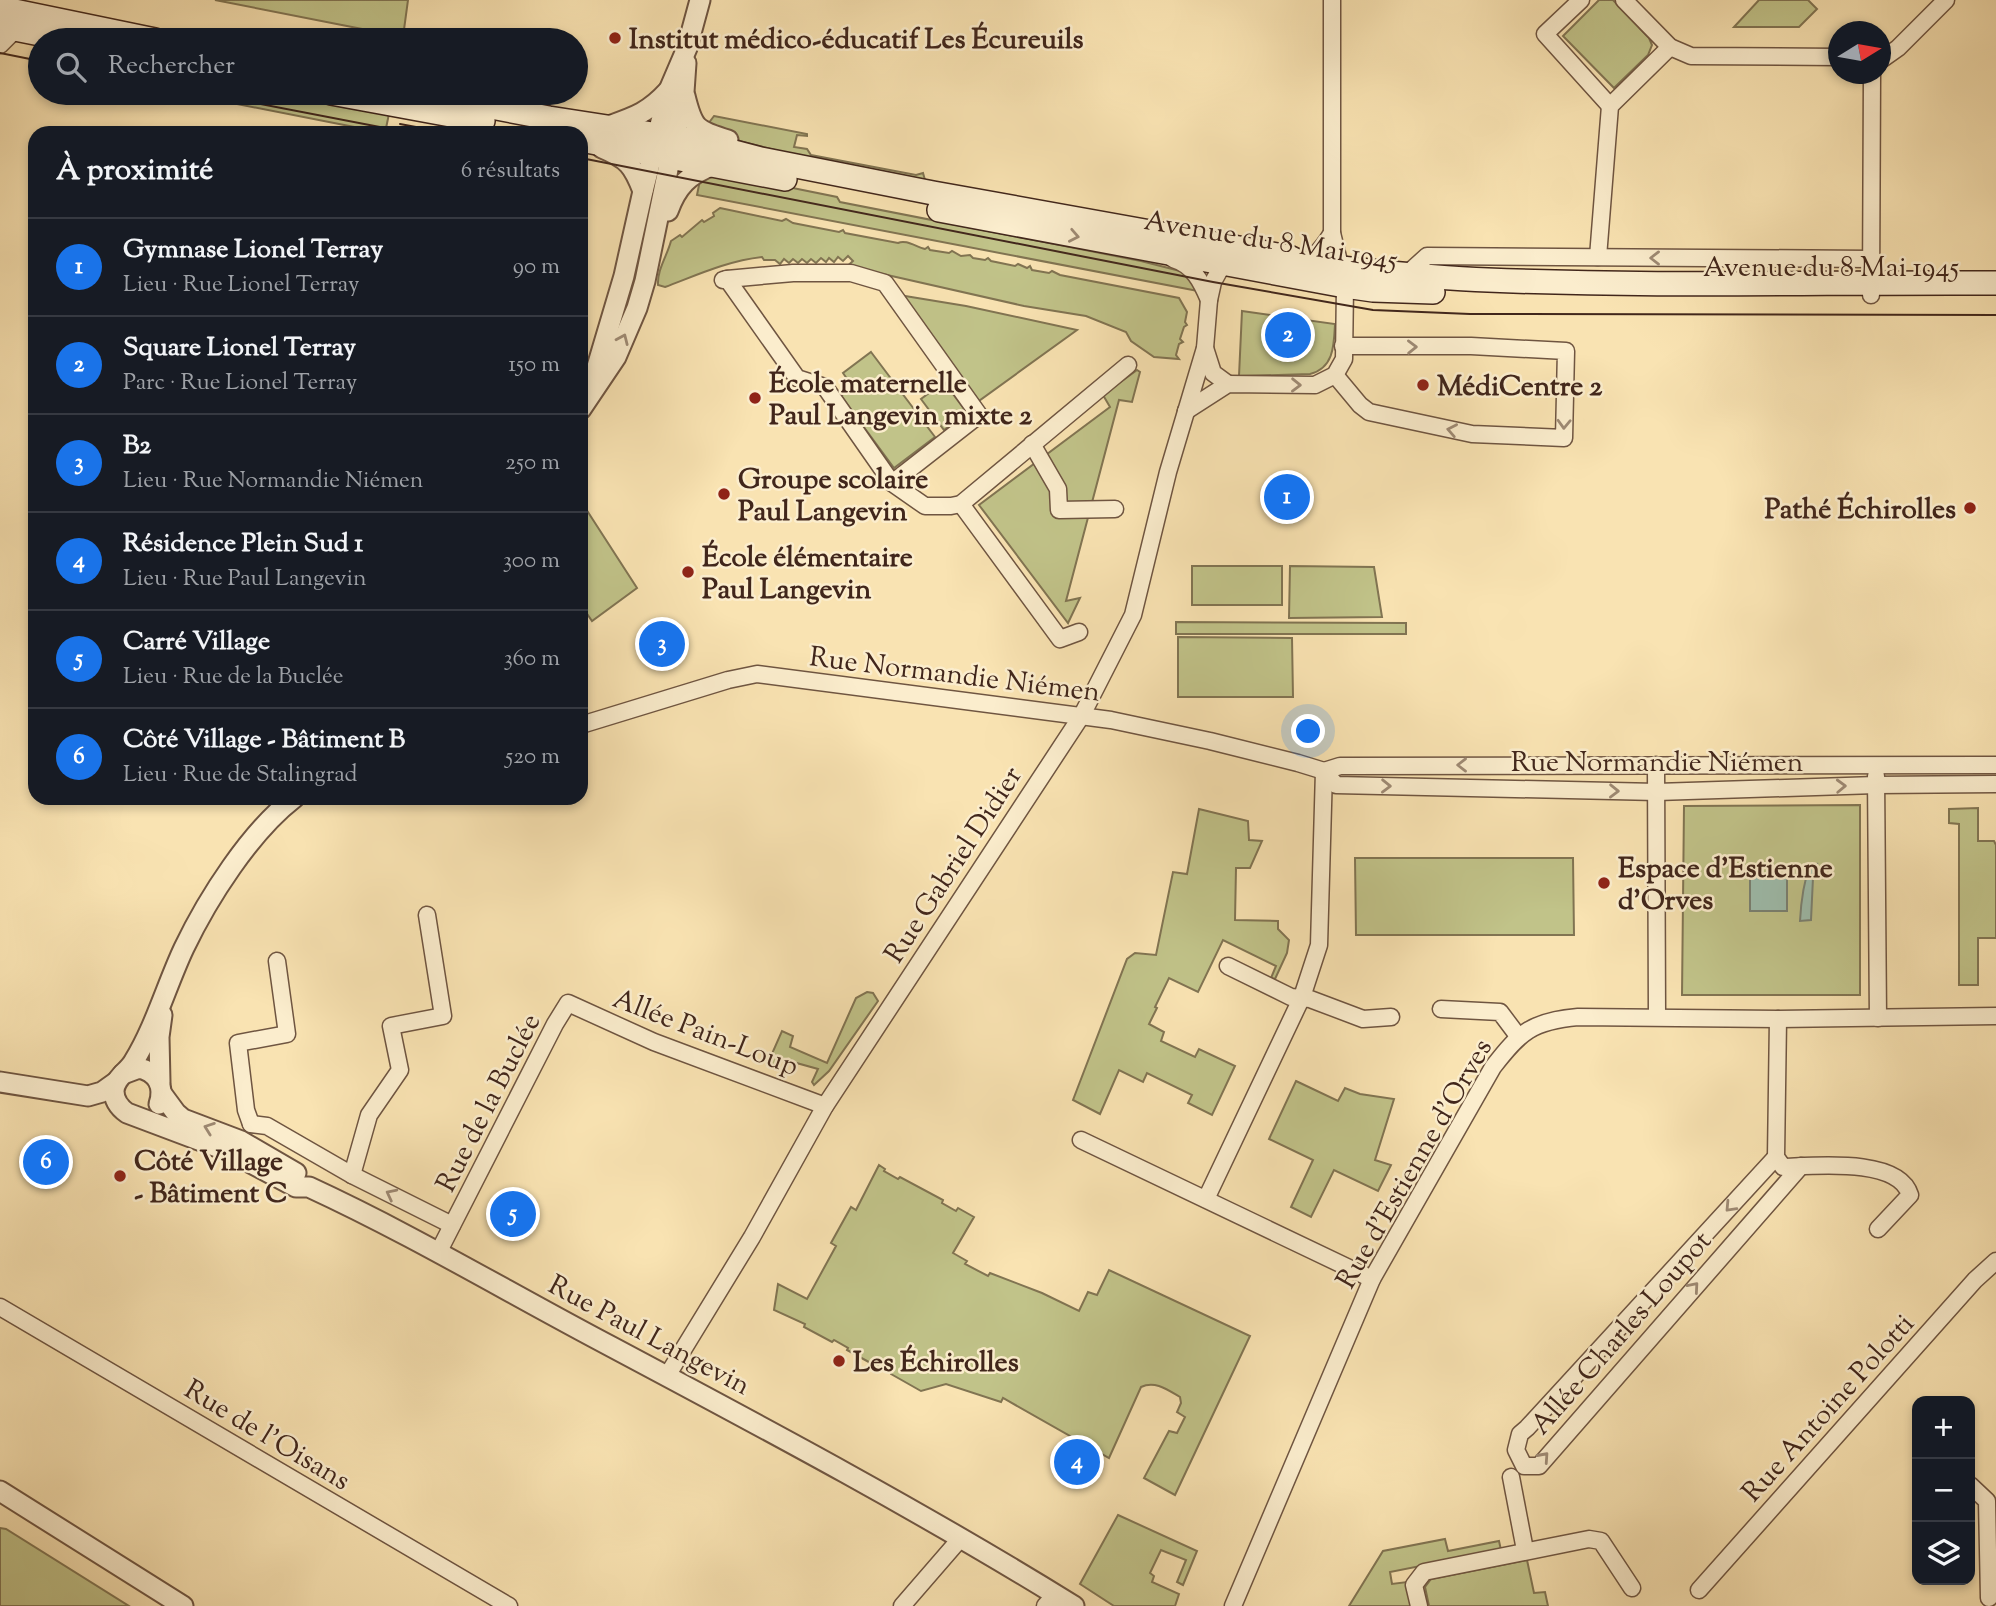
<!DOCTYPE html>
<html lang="fr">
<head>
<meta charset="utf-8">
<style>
  body { margin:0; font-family:"Sorts Mill Goudy",serif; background:#20242c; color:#f1f3f6 }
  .controls { position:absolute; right:21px; bottom:21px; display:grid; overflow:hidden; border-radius:14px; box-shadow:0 4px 10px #0003 }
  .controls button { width:63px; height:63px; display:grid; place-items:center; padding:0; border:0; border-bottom:2px solid #363941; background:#171b24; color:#f1f3f6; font:35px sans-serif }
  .compass { position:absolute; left:1828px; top:21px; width:63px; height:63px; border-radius:50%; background:#171b24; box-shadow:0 4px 10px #0003; rotate:79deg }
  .you { position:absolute; left:1309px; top:732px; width:24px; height:24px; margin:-18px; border:5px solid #fff; border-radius:50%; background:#1a73e8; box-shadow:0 0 0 10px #1a73e833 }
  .badge { display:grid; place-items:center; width:46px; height:46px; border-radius:50%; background:#1a73e8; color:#fff; font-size:23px; font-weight:700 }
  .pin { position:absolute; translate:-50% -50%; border:4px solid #fff; box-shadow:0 2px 7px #0006 }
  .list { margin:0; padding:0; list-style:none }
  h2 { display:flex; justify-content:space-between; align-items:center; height:91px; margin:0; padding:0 28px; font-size:30px }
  h2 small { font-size:23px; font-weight:400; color:#9ea1a6 }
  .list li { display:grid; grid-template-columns:46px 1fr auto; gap:21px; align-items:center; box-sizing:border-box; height:98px; padding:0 28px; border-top:2px solid #363941 }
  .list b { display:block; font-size:26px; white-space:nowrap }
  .list p { margin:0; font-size:23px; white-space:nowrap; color:#9ea1a6 }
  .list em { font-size:23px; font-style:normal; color:#9ea1a6 }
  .icon { flex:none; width:38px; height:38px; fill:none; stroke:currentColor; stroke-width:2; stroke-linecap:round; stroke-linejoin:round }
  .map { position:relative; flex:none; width:1996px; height:1606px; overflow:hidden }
  .search { position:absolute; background:#171b24; box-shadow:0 4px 10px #0003; left:28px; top:28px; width:560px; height:77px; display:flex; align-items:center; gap:18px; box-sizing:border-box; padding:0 24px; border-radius:38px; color:#9ea1a6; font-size:26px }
  .panel { position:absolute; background:#171b24; box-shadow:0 4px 10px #0003; left:28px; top:126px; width:560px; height:679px; border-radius:21px }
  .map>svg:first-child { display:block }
</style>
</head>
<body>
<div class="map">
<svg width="1996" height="1606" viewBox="0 0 1996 1606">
  <rect width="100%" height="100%" fill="#f9e3b2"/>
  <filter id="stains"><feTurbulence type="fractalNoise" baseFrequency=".00286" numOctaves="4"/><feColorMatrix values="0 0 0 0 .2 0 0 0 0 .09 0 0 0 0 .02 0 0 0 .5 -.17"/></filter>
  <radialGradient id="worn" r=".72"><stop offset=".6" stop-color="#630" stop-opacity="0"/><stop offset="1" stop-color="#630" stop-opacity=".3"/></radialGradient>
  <!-- green -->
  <g fill="#c1c389" stroke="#817452" stroke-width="2">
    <polygon points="215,0 408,0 403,37"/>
    <polygon points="1599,0 1613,0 1649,38 1652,45 1648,55 1614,88 1563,36"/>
    <polygon points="1759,0 1808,0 1817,9 1799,27 1734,27"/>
    <polygon points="181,93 306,93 390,109 385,133"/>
    <polygon points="714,116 807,134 807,136 797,135 794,147 807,149 811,155 916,175 923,173 925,180 783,152 739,141 705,128"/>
    <polygon points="701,175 743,178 837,197 840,202 1141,261 1184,272 1198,291 697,195"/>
    <path d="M720,208L782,221L786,219L793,223L839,232L843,230L845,233L898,243C906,239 916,247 925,249L928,247L930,250L949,253L952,251L961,256L970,255L973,258L985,260L988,258L991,261L1015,266L1018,264L1027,268L1030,266L1032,270L1049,273L1052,271L1060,275L1179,298L1187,312L1185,322L1187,325L1184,327L1180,339L1183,342L1179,344L1176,355L1179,359L1154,357L1131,341L1126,332L1086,316L1024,306L874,272L843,270L853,261L848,256L843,261L838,257L834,262L829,258L826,262L821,258L816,263L811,259L807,263L802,259L798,263L793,259L789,263L784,259L780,264L775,260H764L762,257C727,261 697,275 665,287L658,285C657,270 667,256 671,241L680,235L682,237L702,220L704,222L714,216L713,213Z"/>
    <polygon points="899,295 966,306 1077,330 976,403"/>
    <path d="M1242,311L1335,324C1334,345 1334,368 1310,374L1239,376Z"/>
    <polygon points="871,352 935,437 894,468 841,396 852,386 843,373"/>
    <polygon points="1137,370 1140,372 1132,402 1119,400 1066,601 1080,598 1068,623 979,505 1110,407 1103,395"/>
    <polygon points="944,382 967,413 944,430 921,399"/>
    <polygon points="586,509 637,588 592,621 581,605 581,516"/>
    <rect x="1192" y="566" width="90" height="39"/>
    <polygon points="1290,566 1374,567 1382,617 1289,618"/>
    <polygon points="1176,622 1406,623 1406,634 1176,634"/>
    <polygon points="1178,637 1292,638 1293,697 1178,697"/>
    <polygon points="1860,805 1860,995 1682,995 1684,806"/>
    <polygon points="1978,808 1978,841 1994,841 1996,845 1996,938 1978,938 1978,985 1959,985 1959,824 1949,823 1949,809"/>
    <polygon points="1199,809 1248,821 1249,840 1262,841 1250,868 1236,868 1235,920 1278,921 1278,929 1289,940 1287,953 1275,979 1271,978 1276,966 1223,940 1198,992 1169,978 1155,1007 1157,1008 1149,1024 1164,1032 1161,1041 1195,1057 1199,1049 1235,1066 1212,1115 1188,1103 1192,1095 1147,1073 1143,1082 1119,1070 1100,1114 1073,1100 1127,959 1135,953 1156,955 1173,872 1187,874"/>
    <polygon points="1355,858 1573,858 1574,935 1356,935"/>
    <polygon points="867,992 873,993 878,1001 829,1071 814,1085 812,1082 818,1069 782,1059 775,1069 767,1065 782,1031 793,1036 790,1047 827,1063 856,998"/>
    <polygon points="1296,1081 1338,1101 1345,1088 1360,1094 1394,1099 1375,1160 1391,1165 1378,1191 1334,1170 1311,1217 1291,1207 1313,1160 1269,1139"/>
    <path d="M879,1165L885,1169L884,1171L898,1179L900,1177L943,1200L942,1203L956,1211L958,1208L974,1217L953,1253L967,1261L965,1264L988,1276L990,1273L1042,1293L1079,1311L1088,1292L1097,1295L1109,1270L1250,1336L1175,1495L1144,1478L1169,1431L1177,1433L1185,1417L1177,1412L1181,1403L1180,1397C1168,1390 1155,1380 1141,1387L1109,1458L1003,1398L1001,1402L946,1384L921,1391L891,1374V1372L877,1364L876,1366L847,1350L848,1348L834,1340L832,1342L804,1327L805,1324L774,1310L778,1284L807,1299L836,1246L831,1243L851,1207L856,1210Z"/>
    <polygon points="1118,1515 1197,1551 1183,1585 1177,1582 1186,1560 1161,1550 1150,1573 1154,1576 1152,1582 1179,1594 1175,1606 1114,1606 1080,1584"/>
    <polygon points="0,1528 6,1529 129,1606 0,1606"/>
    <polygon points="1445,1539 1448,1551 1499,1541 1501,1550 1390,1572 1392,1584 1407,1582 1412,1606 1349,1606 1383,1551"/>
    <polygon points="1527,1560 1534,1593 1545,1592 1548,1606 1429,1606 1425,1587 1431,1579"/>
  </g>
  <!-- water -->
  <g fill="#9ebeae" stroke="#798173" stroke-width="2">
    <path d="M1817,864L1813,878L1811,920L1800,921C1801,901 1803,884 1810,865Z"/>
    <rect x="1750" y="875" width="37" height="36"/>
  </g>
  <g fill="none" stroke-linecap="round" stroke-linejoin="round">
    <defs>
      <g id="minor">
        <polyline points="1581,0 1545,34 1610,106"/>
        <polyline points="1624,0 1670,47 1691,56 1839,57"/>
        <polyline points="0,45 16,29 18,22"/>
        <polyline points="1881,60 1898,48 1946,0"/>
        <polyline points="1598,257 1610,106 1670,47"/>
        <path d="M1173,259C1193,265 1201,281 1209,300"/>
        <path d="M1297,265C1312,262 1324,246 1332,233"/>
        <polyline points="1406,275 1427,256 1871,259"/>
        <polyline points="727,279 793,273 851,273 885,283 979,415 892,483"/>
        <polyline points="723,280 727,279 797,378 825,387 892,483 925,506 951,506 961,504 1128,365"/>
        <polyline points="1871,295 1872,74"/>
        <polyline points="1205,348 1213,373 1228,384"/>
        <polyline points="1335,375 1360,405 1369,412 1472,434 1564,438 1566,351 1471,346 1343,346"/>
        <polyline points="1186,411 1228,384 1315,385 1335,375 1344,359 1345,286 1332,233 1332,0"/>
        <polyline points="1032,444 1058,489 1059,510 1115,509"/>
        <polyline points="961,504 1060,639 1079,632"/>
        <polyline points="581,725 728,680 757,674 1111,720 1210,741 1298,763 1324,771 1336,785 1657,792 1876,785 1996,784"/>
        <polyline points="1656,765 1657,1016"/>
        <polyline points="1324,771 1340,766 1996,765"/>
        <polyline points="1876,776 1878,1018"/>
        <polyline points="1228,966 1291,997 1310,999 1363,1019 1391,1017"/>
        <polyline points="1441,1009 1500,1012 1518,1036"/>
        <path d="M1778,1019L1776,1157L1783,1167C1814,1166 1899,1157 1910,1195L1878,1229"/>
        <polyline points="251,1124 267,1126 352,1175 452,1225"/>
        <polyline points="251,1124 246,1110 238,1043 287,1034 277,961"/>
        <polyline points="1081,1140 1372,1279"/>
        <polyline points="1776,1157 1527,1428 1520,1434 1516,1450 1524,1466 1539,1466 1801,1166"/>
        <polyline points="352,1175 369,1115 400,1070 391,1026 443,1016 427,915"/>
        <polyline points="1206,1199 1302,997 1319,945 1324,771"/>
        <polyline points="438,1253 555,1024 568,1003 654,1042 825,1106"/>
        <polyline points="0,1307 509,1606"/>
        <polyline points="667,1376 752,1237 825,1106 1082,715 1133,615 1168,472 1205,348 1209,300 1213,282 1223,264 1234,260"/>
        <polyline points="1511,1477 1525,1550"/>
        <polyline points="1970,1485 1987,1501 1989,1598"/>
        <polyline points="1699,1590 1975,1280 1996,1261"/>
        <polyline points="902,1606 960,1539"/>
        <polyline points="1045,1606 1055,1595"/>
        <path d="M1233,1606L1372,1279L1493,1067C1520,1032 1532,1021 1578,1017L1778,1019L1996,1016"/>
        <polyline points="1419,1606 1414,1585 1424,1572 1589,1539 1601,1541 1632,1588"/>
      </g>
      <g id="tertiary">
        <path d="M685,96C693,129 696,130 728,140"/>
        <path d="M606,127C634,117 648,113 668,91"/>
        <path d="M602,148C628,159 633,165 643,191"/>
        <path d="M668,211C677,186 689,174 714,165"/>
        <polyline points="588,397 624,276 643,191 669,90 687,48 700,0"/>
        <polyline points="581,409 616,357 637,308 645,281 684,92 686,63"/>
        <path d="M294,798C250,832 208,898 184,948C167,984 155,1027 134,1061C128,1072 115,1077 114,1091C114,1101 120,1108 127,1113L228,1151L296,1187H309C413,1235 511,1294 612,1347C768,1430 924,1513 1074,1606"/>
        <path d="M123,1074L139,1068C157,1072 165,1086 159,1104"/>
        <polyline points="0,1082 88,1096 102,1092 116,1082"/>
        <polyline points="160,1082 159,1037 162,1015"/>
        <polyline points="162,1094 176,1113 183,1119 241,1141 296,1173"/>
        <polyline points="0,1491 183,1606"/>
      </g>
      <g id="secondary">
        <polyline points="0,8 155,40"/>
        <polyline points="0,26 70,40"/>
        <polyline points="331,93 483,121"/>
        <path d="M418,93L549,118L685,139L761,159L933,193L1289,257L1303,264C1365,270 1426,278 1488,280C1657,287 1827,282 1996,283"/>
        <polyline points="581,140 785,179"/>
        <polyline points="939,210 1345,286 1373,290 1433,292"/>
      </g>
    </defs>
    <!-- minor casing -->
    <use href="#minor" stroke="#6f5541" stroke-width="19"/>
    <!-- tertiary casing -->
    <use href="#tertiary" stroke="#6f5541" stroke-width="23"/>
    <!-- secondary casing -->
    <use href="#secondary" stroke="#41261b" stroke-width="26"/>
    <!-- minor -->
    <use href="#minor" stroke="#fbedcd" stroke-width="16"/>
    <!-- tertiary -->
    <use href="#tertiary" stroke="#fbedcd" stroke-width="19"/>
    <!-- secondary -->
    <use href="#secondary" stroke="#fbedcd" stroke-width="23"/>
    <!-- tram -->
    <g stroke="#41261b" stroke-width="2">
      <polyline points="0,53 40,61"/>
      <polyline points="203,93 411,133"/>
      <polyline points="400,124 448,133"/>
      <polyline points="581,158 1213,282 1373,310 1470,314 1996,315"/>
    </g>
  </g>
  <!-- one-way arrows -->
  <defs><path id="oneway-chevron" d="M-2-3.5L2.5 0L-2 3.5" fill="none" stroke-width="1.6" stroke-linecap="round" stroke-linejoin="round" transform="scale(1.75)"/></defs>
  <g stroke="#9e8a74">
    <use href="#oneway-chevron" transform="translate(1074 236) rotate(11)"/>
    <use href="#oneway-chevron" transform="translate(1655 258) rotate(-180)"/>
    <use href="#oneway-chevron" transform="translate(623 339) rotate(-66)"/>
    <use href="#oneway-chevron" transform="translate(1412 347) rotate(-1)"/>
    <use href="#oneway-chevron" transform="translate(1296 385) rotate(1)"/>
    <use href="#oneway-chevron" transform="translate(1564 424) rotate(92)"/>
    <use href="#oneway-chevron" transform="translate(1452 430) rotate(-169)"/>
    <use href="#oneway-chevron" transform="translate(1462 765) rotate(180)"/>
    <use href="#oneway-chevron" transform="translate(1386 786) rotate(1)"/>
    <use href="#oneway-chevron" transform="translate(1841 786) rotate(-2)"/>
    <use href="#oneway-chevron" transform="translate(1614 791) rotate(1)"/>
    <use href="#oneway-chevron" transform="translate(209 1128) rotate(-160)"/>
    <use href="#oneway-chevron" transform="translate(391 1194) rotate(-153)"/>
    <use href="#oneway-chevron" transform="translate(1730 1207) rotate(133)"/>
    <use href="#oneway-chevron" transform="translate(1694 1287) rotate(-49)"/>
    <use href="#oneway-chevron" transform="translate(1544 1457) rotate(-48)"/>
  </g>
  <!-- markers -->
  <g fill="#8f2418" stroke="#fbedcd" stroke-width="2.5">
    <circle cx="615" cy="38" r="7"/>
    <circle cx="1423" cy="385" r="7"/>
    <circle cx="755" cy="398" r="7"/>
    <circle cx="724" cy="494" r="7"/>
    <circle cx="1970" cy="508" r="7"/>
    <circle cx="688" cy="572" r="7"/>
    <circle cx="1604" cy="883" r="7"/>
    <circle cx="120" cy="1176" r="7"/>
    <circle cx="839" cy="1361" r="7"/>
  </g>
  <g text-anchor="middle" stroke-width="5" stroke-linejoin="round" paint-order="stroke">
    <!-- poi labels -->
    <g font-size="28" font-weight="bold" fill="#41261b" stroke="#fbedcd" text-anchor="start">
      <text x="629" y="48">Institut médico-éducatif Les Écureuils</text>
      <text x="769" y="392">École maternelle<tspan x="769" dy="32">Paul Langevin mixte 2</tspan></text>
      <text x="1437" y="395">MédiCentre 2</text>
      <text x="738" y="488">Groupe scolaire<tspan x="738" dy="32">Paul Langevin</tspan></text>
      <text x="1956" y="518" text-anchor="end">Pathé Échirolles</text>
      <text x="702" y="566">École élémentaire<tspan x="702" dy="32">Paul Langevin</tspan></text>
      <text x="1618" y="877">Espace d'Estienne<tspan x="1618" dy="32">d'Orves</tspan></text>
      <text x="134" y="1170">Côté Village<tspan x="134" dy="32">- Bâtiment C</tspan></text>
      <text x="853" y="1371">Les Échirolles</text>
    </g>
    <!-- street labels -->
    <g font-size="28" fill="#41261b" stroke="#fbedcd">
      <text transform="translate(1271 239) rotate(9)" y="10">Avenue du 8 Mai 1945</text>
      <text x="1831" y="276">Avenue du 8 Mai 1945</text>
      <text transform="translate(955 673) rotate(7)" y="10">Rue Normandie Niémen</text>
      <text x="1657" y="771">Rue Normandie Niémen</text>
      <text transform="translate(952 864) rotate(-57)" y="10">Rue Gabriel Didier</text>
      <text transform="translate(706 1031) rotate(21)" y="10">Allée Pain-Loup</text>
      <text transform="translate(487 1102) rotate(-63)" y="10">Rue de la Buclée</text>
      <text transform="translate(1413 1163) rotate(-60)" y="10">Rue d'Estienne d'Orves</text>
      <text transform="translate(1620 1332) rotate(-49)" y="10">Allée Charles Loupot</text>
      <text transform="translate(650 1334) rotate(28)" y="10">Rue Paul Langevin</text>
      <text transform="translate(1827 1407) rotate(-48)" y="10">Rue Antoine Polotti</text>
      <text transform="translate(268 1434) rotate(31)" y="10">Rue de l'Oisans</text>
    </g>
  </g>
  <rect width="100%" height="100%" filter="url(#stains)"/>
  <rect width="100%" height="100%" fill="url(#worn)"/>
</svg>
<div class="controls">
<button>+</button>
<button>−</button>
<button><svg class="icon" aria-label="layers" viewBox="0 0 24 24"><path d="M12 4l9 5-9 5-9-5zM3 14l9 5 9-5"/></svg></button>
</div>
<svg class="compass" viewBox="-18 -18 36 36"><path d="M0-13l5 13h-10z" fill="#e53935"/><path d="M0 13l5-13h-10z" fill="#9ea1a6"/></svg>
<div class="you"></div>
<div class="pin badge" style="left:1287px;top:497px">1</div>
<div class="pin badge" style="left:1288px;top:335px">2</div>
<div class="pin badge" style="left:662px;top:644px">3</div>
<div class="pin badge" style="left:1077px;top:1462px">4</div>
<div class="pin badge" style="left:513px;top:1214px">5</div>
<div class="pin badge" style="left:46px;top:1162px">6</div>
<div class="search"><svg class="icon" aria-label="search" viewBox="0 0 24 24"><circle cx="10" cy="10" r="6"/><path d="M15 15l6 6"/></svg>Rechercher</div>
<section class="panel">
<h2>À proximité<small>6 résultats</small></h2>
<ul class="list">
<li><span class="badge">1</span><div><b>Gymnase Lionel Terray</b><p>Lieu · Rue Lionel Terray</p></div><em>90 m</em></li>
<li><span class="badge">2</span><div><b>Square Lionel Terray</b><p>Parc · Rue Lionel Terray</p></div><em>150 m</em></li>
<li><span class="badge">3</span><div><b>B2</b><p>Lieu · Rue Normandie Niémen</p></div><em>250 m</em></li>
<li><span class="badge">4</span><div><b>Résidence Plein Sud 1</b><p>Lieu · Rue Paul Langevin</p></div><em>300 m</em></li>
<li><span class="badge">5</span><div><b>Carré Village</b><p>Lieu · Rue de la Buclée</p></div><em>360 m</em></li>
<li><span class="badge">6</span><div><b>Côté Village - Bâtiment B</b><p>Lieu · Rue de Stalingrad</p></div><em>520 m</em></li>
</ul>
</section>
</div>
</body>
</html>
